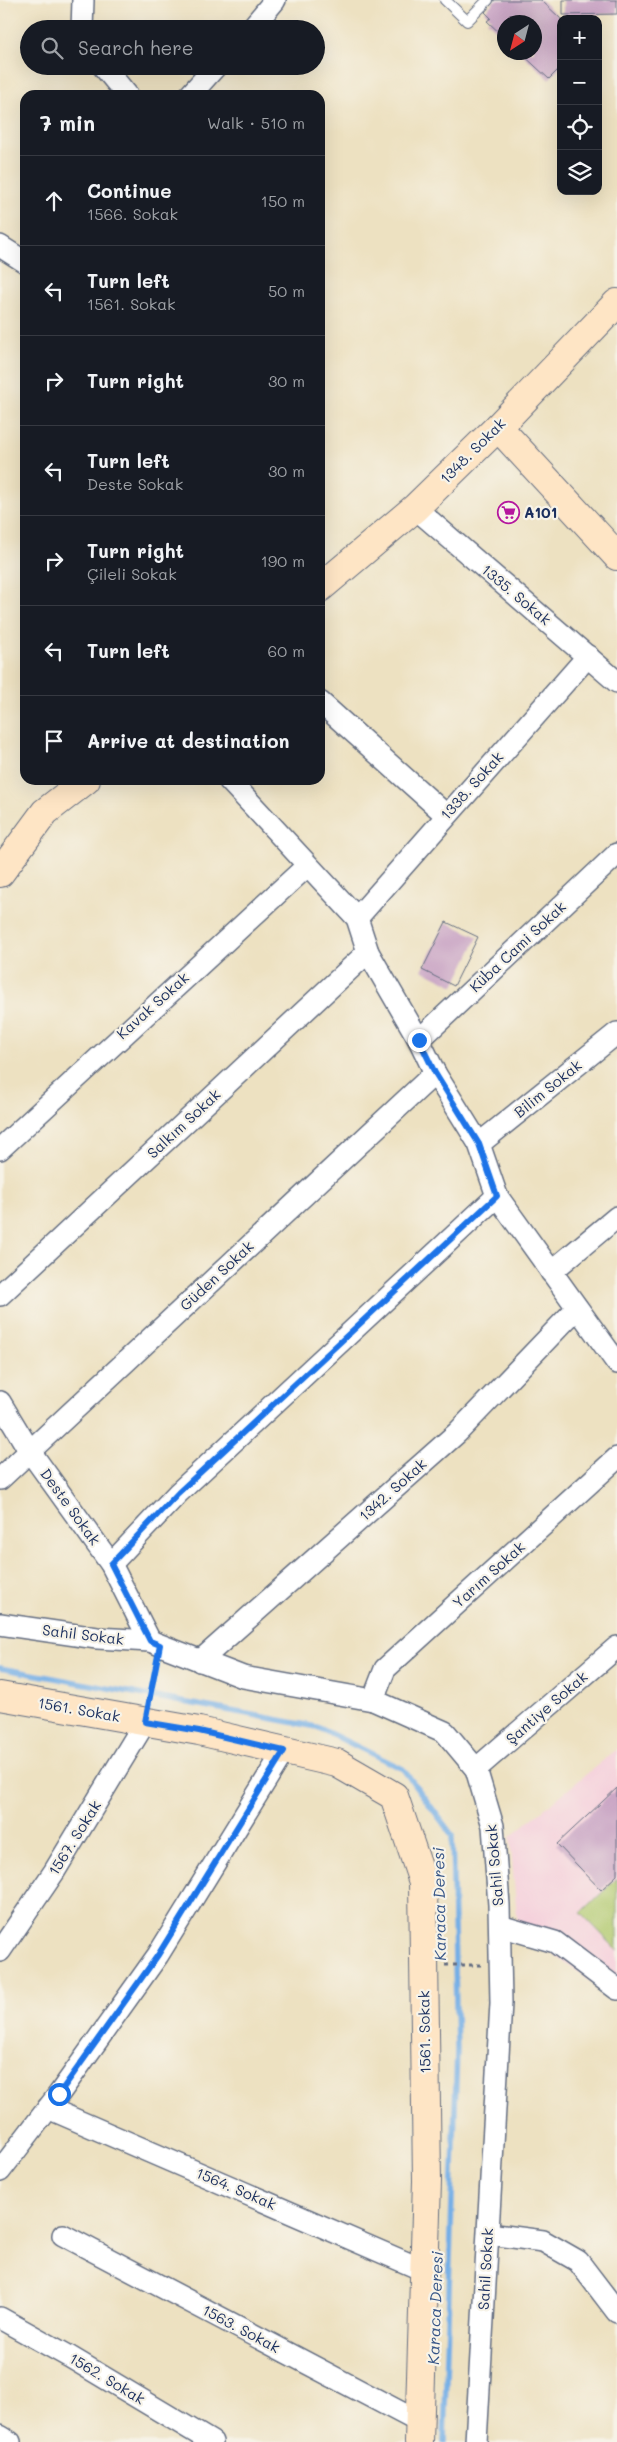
<!DOCTYPE html>
<html lang="en">
<head>
<meta charset="utf-8">
<style>
  body { margin:0; font-family:Mali,sans-serif; background:#242831; color:#f1f3f6 }
  .controls { position:absolute; right:15px; top:15px; display:grid; overflow:hidden; border-radius:10px; box-shadow:0 5px 20px #0002 }
  .controls button { width:45px; height:45px; display:grid; place-items:center; padding:0; border:0; border-bottom:1px solid #363941; background:#171b24; color:#f1f3f6; font:25px sans-serif }
  .compass { position:absolute; left:497px; top:15px; width:45px; height:45px; border-radius:50%; background:#171b24; box-shadow:0 5px 20px #0002; rotate:216deg }
  .stop { position:absolute; width:15px; height:15px; margin:-11px; border:4px solid #1a73e8; border-radius:50%; background:#fff }
  .stop.end { background:#1a73e8; border-color:#fff; box-shadow:0 1px 5px #0008 }
  .list { margin:0; padding:0; list-style:none }
  h2 { display:flex; justify-content:space-between; align-items:center; height:65px; margin:0; padding:0 20px; font-size:21px }
  h2 small { font-size:16px; font-weight:400; color:#9ea1a6 }
  .list li { display:grid; grid-template-columns:32px 1fr auto; gap:15px; align-items:center; box-sizing:border-box; height:90px; padding:0 20px; border-top:1px solid #363941 }
  .list b { display:block; font-size:19px; white-space:nowrap }
  .list p { margin:0; font-size:16px; white-space:nowrap; color:#9ea1a6 }
  .list em { font-size:16px; font-style:normal; color:#9ea1a6 }
  .icon { flex:none; width:28px; height:28px; fill:none; stroke:currentColor; stroke-width:2; stroke-linecap:round; stroke-linejoin:round }
  .map { position:relative; flex:none; width:617px; height:2442px; overflow:hidden }
  .search { position:absolute; background:#171b24; box-shadow:0 5px 20px #0002; left:20px; top:20px; width:305px; height:55px; display:flex; align-items:center; gap:12px; box-sizing:border-box; padding:0 18px; border-radius:28px; color:#9ea1a6; font-size:19px }
  .panel { position:absolute; background:#171b24; box-shadow:0 5px 20px #0002; left:20px; top:90px; width:305px; height:695px; border-radius:15px }
  .map>svg:first-child { display:block }
</style>
</head>
<body>
<div class="map">
<svg width="617" height="2442" viewBox="0 0 617 2442">
  <rect width="100%" height="100%" fill="#f7f3e8"/>
  <filter id="ink" filterUnits="userSpaceOnUse"><feTurbulence type="fractalNoise" baseFrequency=".02" numOctaves="2"/><feDisplacementMap in="SourceGraphic" scale="10" xChannelSelector="R" yChannelSelector="G"/><feConvolveMatrix kernelMatrix="1 2 1 2 8 2 1 2 1" color-interpolation-filters="sRGB"/></filter>
  <filter id="wash" filterUnits="userSpaceOnUse"><feTurbulence type="fractalNoise" baseFrequency=".0096" numOctaves="4" result="noise"/><feDisplacementMap in="SourceGraphic" scale="20" xChannelSelector="R" yChannelSelector="G"/><feGaussianBlur stdDeviation="1.12" result="paint"/><feColorMatrix in="noise" values="0 0 0 0 0 0 0 0 0 0 0 0 0 0 0 0 0 1.4 0 .05"/><feComposite in="paint" operator="in"/></filter>
  <g filter="url(#wash)">
    <rect width="100%" height="100%" fill="#ede1c1"/>
    <!-- built -->
    <polygon fill="#f5cfdb" points="617,1749 617,2001 518,1927 510,1837"/>
    <!-- green -->
    <polygon fill="#b1c96e" stroke="#667c66" points="617,1878 617,1950 581,1913"/>
    <g fill="none" stroke-linecap="round" stroke-linejoin="round">
      <!-- stream -->
      <polyline stroke="#75afe6" stroke-width="5.5" points="0,1668 317,1727 403,1769 452,1835 457,2050 444,2442"/>
    </g>
    <g id="blocks">
      <!-- building -->
      <g fill="#c7a1c3">
        <polygon points="495,0 541,0 561,19 561,67 549,79 520,52 534,52 534,22 504,22 504,37 487,21 491,18 485,12"/>
        <polygon points="563,0 617,0 617,14 563,15"/>
        <polygon points="446,922 478,937 454,986 422,970"/>
        <polygon points="617,1788 617,1875 601,1890 557,1844"/>
      </g>
    </g>
  </g>
  <g filter="url(#ink)">
    <use href="#blocks" fill-opacity="0" stroke="#646d81" stroke-width="1"/>
    <g fill="none" stroke-linecap="round" stroke-linejoin="round">
      <defs>
        <polyline id="lane" points="445,0 467,21 488,0"/>
        <g id="street">
          <polyline points="82,29 83,0"/>
          <polyline points="251,29 275,0"/>
          <polyline points="103,66 127,95"/>
          <polyline points="190,95 216,66"/>
          <polyline points="0,246 25,262"/>
          <polyline points="415,508 617,682"/>
          <polyline points="320,702 446,815"/>
          <polyline points="229,780 357,918 368,952 419,1040 435,1073 479,1144 497,1196 617,1363"/>
          <polyline points="357,918 588,656"/>
          <polyline points="419,1040 617,854"/>
          <polyline points="479,1144 617,1033"/>
          <polyline points="0,1149 307,866"/>
          <polyline points="551,1272 617,1217"/>
          <polyline points="0,1295 368,952"/>
          <polyline points="0,1402 29,1450 111,1564 150,1641"/>
          <polyline points="0,1479 435,1073"/>
          <polyline points="111,1564 178,1493 497,1196"/>
          <polyline points="0,1624 97,1638 150,1641 243,1677 373,1700 445,1732 476,1769 493,1826 499,1905 501,2003 476,2442"/>
          <polyline points="200,1661 457,1433 577,1308"/>
          <polyline points="373,1700 385,1669 617,1458"/>
          <polyline points="476,1769 617,1647"/>
          <polyline points="500,1926 555,1942 617,1989"/>
          <polyline points="0,1951 54,1872 145,1722"/>
          <polyline points="48,2108 423,2270"/>
          <polyline points="0,2171 59,2094 158,1955 284,1751"/>
          <polyline points="489,2234 543,2241 578,2261 617,2312"/>
          <polyline points="63,2235 419,2422"/>
          <polyline points="0,2318 70,2357 212,2442"/>
          <polyline points="0,2436 10,2442"/>
        </g>
        <g id="secondary">
          <polyline points="498,427 617,556"/>
          <polyline points="320,588 415,508 498,427 617,303"/>
          <polyline points="0,873 45,812 86,780"/>
          <polyline points="0,1696 199,1731 337,1763 394,1796 423,1882 427,2181 419,2442"/>
        </g>
      </defs>
      <!-- lane casing -->
      <use href="#lane" stroke="#646d81" stroke-width="12"/>
      <!-- street casing -->
      <use href="#street" stroke="#646d81" stroke-width="24"/>
      <!-- secondary casing -->
      <use href="#secondary" stroke="#646d81" stroke-width="30"/>
      <!-- path -->
      <g stroke="#646d81" stroke-width="3" stroke-dasharray="4 4" stroke-linecap="butt">
        <polyline points="150,1699 156,1664"/>
        <polyline points="445,1965 481,1965"/>
      </g>
      <!-- lane -->
      <use href="#lane" stroke="#fff" stroke-width="10"/>
      <!-- street -->
      <use href="#street" stroke="#fff" stroke-width="21"/>
      <!-- secondary -->
      <use href="#secondary" stroke="#fee5c5" stroke-width="28"/>
    </g>
  </g>
  <g fill="none" stroke-linecap="round" stroke-linejoin="round" filter="url(#ink)">
    <!-- route -->
    <polyline stroke="#1a73e8" stroke-width="6" points="59,2094 158,1955 284,1751 199,1731 145,1722 160,1645 150,1641 111,1564 178,1493 497,1196 479,1144 435,1073 419,1040"/>
  </g>
  <!-- icons -->
  <defs>
    <symbol id="supermarket-ring" viewBox="-11 -11 22 22"><circle r="9.5" fill="#f7f3e8" stroke="#b5179e" stroke-width="1.5"/><path d="M-6-5.5h2.5l.6 2H6L4.5 2H-2.5L-4.4-4H-6ZM-1.5 3.2a1.3 1.3 0 1 0 .1 0ZM3 3.2a1.3 1.3 0 1 0 .1 0Z" fill="#b5179e"/></symbol>
  </defs>
  <g fill-rule="evenodd">
    <use href="#supermarket-ring" x="496" y="500" width="25" height="25"/>
  </g>
  <g text-anchor="middle" stroke-width="4.5" stroke-linejoin="round" paint-order="stroke">
    <!-- street labels -->
    <g font-size="15" fill="#1b2f5e" stroke="#f7f3e8">
      <text transform="translate(473 451) rotate(-45)" y="5">1348. Sokak</text>
      <text transform="translate(516 595) rotate(40)" y="5">1335. Sokak</text>
      <text transform="translate(472 786) rotate(-48)" y="5">1338. Sokak</text>
      <text transform="translate(518 947) rotate(-43)" y="5">Küba Cami Sokak</text>
      <text transform="translate(153 1006) rotate(-42)" y="5">Kavak Sokak</text>
      <text transform="translate(548 1089) rotate(-39)" y="5">Bilim Sokak</text>
      <text transform="translate(184 1124) rotate(-43)" y="5">Salkım Sokak</text>
      <text transform="translate(217 1276) rotate(-43)" y="5">Güden Sokak</text>
      <text transform="translate(393 1490) rotate(-42)" y="5">1342. Sokak</text>
      <text transform="translate(70 1507) rotate(54)" y="5">Deste Sokak</text>
      <text transform="translate(489 1575) rotate(-42)" y="5">Yarım Sokak</text>
      <text transform="translate(83 1635) rotate(7)" y="5">Sahil Sokak</text>
      <text transform="translate(547 1708) rotate(-41)" y="5">Şantiye Sokak</text>
      <text transform="translate(79 1710) rotate(10)" y="5">1561. Sokak</text>
      <text transform="translate(75 1838) rotate(-58)" y="5">1567. Sokak</text>
      <text transform="translate(495 1865) rotate(-95)" y="5">Sahil Sokak</text>
      <text transform="translate(425 2032) rotate(-91)" y="5">1561. Sokak</text>
      <text transform="translate(236 2189) rotate(23)" y="5">1564. Sokak</text>
      <text transform="translate(486 2269) rotate(-87)" y="5">Sahil Sokak</text>
      <text transform="translate(241 2329) rotate(28)" y="5">1563. Sokak</text>
      <text transform="translate(107 2379) rotate(31)" y="5">1562. Sokak</text>
    </g>
    <!-- poi labels -->
    <g font-size="15" font-weight="bold" fill="#1b2f5e" stroke="#f7f3e8" text-anchor="start">
      <text x="524" y="518">A101</text>
    </g>
    <!-- water labels -->
    <g font-size="16" font-style="italic" fill="#365587" stroke="#f7f3e8">
      <text transform="translate(439 1904) rotate(-91)" y="6">Karaca Deresi</text>
      <text transform="translate(435 2308) rotate(-88)" y="6">Karaca Deresi</text>
    </g>
  </g>
</svg>
<div class="controls">
<button>+</button>
<button>−</button>
<button><svg class="icon" aria-label="locate" viewBox="0 0 24 24"><circle cx="12" cy="12" r="6"/><path d="M12 2v4M12 18v4M2 12h4M18 12h4"/></svg></button>
<button><svg class="icon" aria-label="layers" viewBox="0 0 24 24"><path d="M12 4l9 5-9 5-9-5zM3 14l9 5 9-5"/></svg></button>
</div>
<svg class="compass" viewBox="-18 -18 36 36"><path d="M0-13l5 13h-10z" fill="#e53935"/><path d="M0 13l5-13h-10z" fill="#9ea1a6"/></svg>
<div class="stop" style="left:59px;top:2094px"></div>
<div class="stop end" style="left:419px;top:1040px"></div>
<div class="search"><svg class="icon" aria-label="search" viewBox="0 0 24 24"><circle cx="10" cy="10" r="6"/><path d="M15 15l6 6"/></svg>Search here</div>
<section class="panel">
<h2>7 min<small>Walk · 510 m</small></h2>
<ul class="list">
<li><svg class="icon" aria-label="ahead" viewBox="0 0 24 24"><path d="M12 20V5M6 11l6-6 6 6"/></svg><div><b>Continue</b><p>1566. Sokak</p></div><em>150 m</em></li>
<li><svg class="icon" aria-label="left" viewBox="0 0 24 24"><path d="M17 20v-9H6M10 6l-5 5 5 5"/></svg><div><b>Turn left</b><p>1561. Sokak</p></div><em>50 m</em></li>
<li><svg class="icon" aria-label="right" viewBox="0 0 24 24"><path d="M7 20v-9h11M14 6l5 5-5 5"/></svg><div><b>Turn right</b></div><em>30 m</em></li>
<li><svg class="icon" aria-label="left" viewBox="0 0 24 24"><path d="M17 20v-9H6M10 6l-5 5 5 5"/></svg><div><b>Turn left</b><p>Deste Sokak</p></div><em>30 m</em></li>
<li><svg class="icon" aria-label="right" viewBox="0 0 24 24"><path d="M7 20v-9h11M14 6l5 5-5 5"/></svg><div><b>Turn right</b><p>Çileli Sokak</p></div><em>190 m</em></li>
<li><svg class="icon" aria-label="left" viewBox="0 0 24 24"><path d="M17 20v-9H6M10 6l-5 5 5 5"/></svg><div><b>Turn left</b></div><em>60 m</em></li>
<li><svg class="icon" aria-label="arrive" viewBox="0 0 24 24"><path d="M6 21V4h12l-3 4 3 4H6"/></svg><div><b>Arrive at destination</b></div></li>
</ul>
</section>
</div>
</body>
</html>
